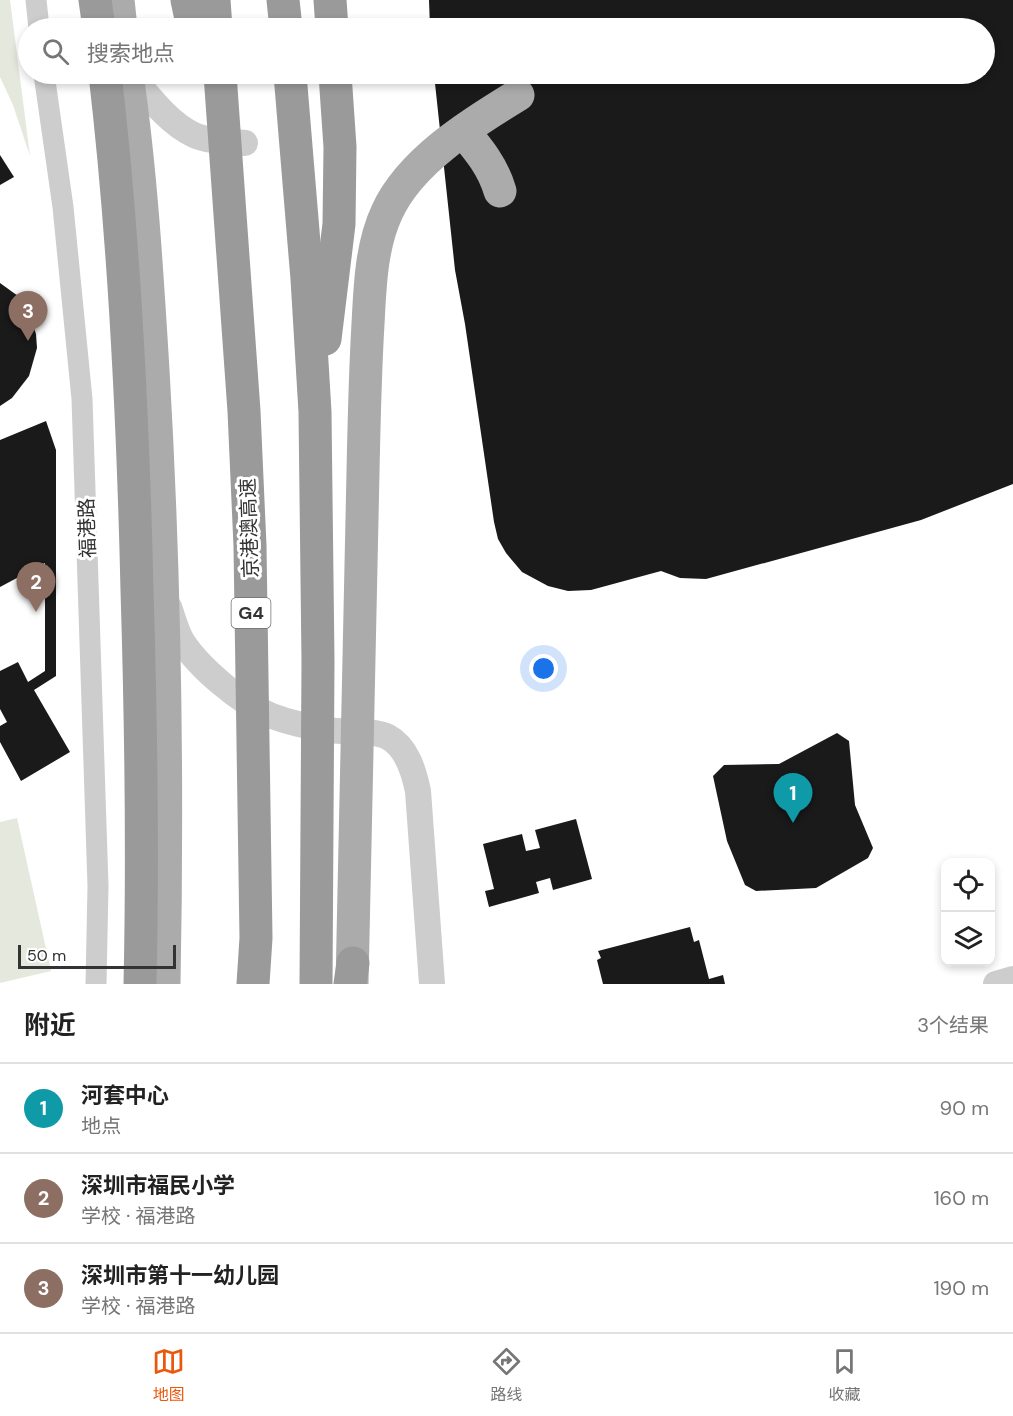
<!DOCTYPE html>
<html lang="zh">
<head>
<meta charset="utf-8">
<style>
  body { margin:0; font-family:"DM Sans","Noto Sans SC",sans-serif; background:#f6f6f6; color:#222 }
  .controls { position:absolute; right:18px; bottom:18px; display:grid; overflow:hidden; border-radius:12px; box-shadow:0 3px 9px #0003 }
  .controls button { width:54px; height:54px; display:grid; place-items:center; padding:0; border:0; border-bottom:2px solid #e0e0e0; background:#fff; color:#222; font:30px sans-serif }
  .scale { position:absolute; left:18px; bottom:15px; width:158px; box-sizing:border-box; padding-left:6px; border:3px solid #333; border-top:0; font-size:16px; line-height:21px; white-space:nowrap; color:#333; -webkit-text-stroke:4px #fff; paint-order:stroke }
  .you { position:absolute; left:544px; top:669px; width:21px; height:21px; margin:-15px; border:4px solid #fff; border-radius:50%; background:#1a73e8; box-shadow:0 0 0 9px #1a73e833 }
  .badge { display:grid; place-items:center; width:39px; height:39px; border-radius:50%; background:#ea580c; color:#fff; font-size:20px; font-weight:700 }
  .pin { position:absolute; translate:-50% -50px; filter:drop-shadow(0 2px 3px #0008) }
  .pin::after { content:''; position:absolute; top:32px; width:21px; height:18px; background:inherit; clip-path:polygon(0 0,100% 0,50% 100%) }
  .list { margin:0; padding:0; list-style:none }
  h2 { display:flex; justify-content:space-between; align-items:center; height:78px; margin:0; padding:0 24px; font-size:26px }
  h2 small { font-size:20px; font-weight:400; color:#767676 }
  .list li { display:grid; grid-template-columns:39px 1fr auto; gap:18px; align-items:center; box-sizing:border-box; height:90px; padding:0 24px; border-top:2px solid #e0e0e0 }
  .list b { display:block; font-size:22px; white-space:nowrap }
  .list p { margin:0; font-size:20px; white-space:nowrap; color:#767676 }
  .list em { font-size:20px; font-style:normal; color:#767676 }
  .icon { flex:none; width:33px; height:33px; fill:none; stroke:currentColor; stroke-width:2; stroke-linecap:round; stroke-linejoin:round }
  .map { position:relative; flex:none; width:1013px; height:984px; overflow:hidden }
  .search { position:absolute; background:#fff; box-shadow:0 3px 9px #0003; left:18px; right:18px; top:18px; height:66px; display:flex; align-items:center; gap:15px; box-sizing:border-box; padding:0 21px; border-radius:33px; color:#767676; font-size:22px }
  .sheet { height:348px; background:#fff }
  nav { display:flex; justify-content:space-around; align-items:center; box-sizing:border-box; height:84px; border-top:2px solid #e0e0e0; background:#fff; font-size:16px; color:#767676 }
  nav a { display:grid; justify-items:center; gap:3px }
  nav .on { color:#ea580c }
  .map>svg:first-child { display:block }
</style>
</head>
<body>
<div class="map">
<svg width="1013" height="984" viewBox="0 0 1013 984">
  <rect width="100%" height="100%" fill="#fff"/>
  <!-- green -->
  <g fill="#e4e8dd">
    <polygon points="0,0 10,0 30,156 13,105 0,77"/>
    <polygon points="17,818 51,971 0,983 0,822"/>
  </g>
  <!-- building -->
  <g fill="#1a1a1a">
    <polygon points="429,0 1013,0 1013,484 921,520 706,579 680,578 661,571 591,590 568,591 548,586 522,572 506,553 498,539 494,522 465,324 455,270 434,74 984,74 984,28 430,28"/>
    <polygon points="0,155 14,177 0,185"/>
    <polygon points="0,283 18,296 27,308 36,334 37,348 29,376 12,398 0,406"/>
    <polygon points="46,421 56,450 56,676 34,690 70,752 21,781 0,742 0,726 7,722 0,709 0,671 18,662 28,682 45,671 45,563 0,587 0,440"/>
    <polygon points="837,733 849,741 855,805 873,848 868,858 816,888 756,891 745,885 727,841 713,776 724,765 779,764"/>
    <polygon points="576,819 592,879 553,890 550,878 536,882 539,893 489,907 485,891 494,889 483,844 522,834 526,851 540,848 535,830"/>
    <polygon points="690,927 694,942 699,940 709,979 723,975 725,984 603,984 597,960 601,958 598,951"/>
  </g>
  <g fill="none" stroke-linecap="round" stroke-linejoin="round">
    <!-- minor -->
    <g stroke="#cdcdcd" stroke-width="21">
      <polyline points="36,0 39,28"/>
      <polyline points="44,74 63,207 82,399 98,886 96,984"/>
    </g>
    <!-- tertiary -->
    <g stroke="#cdcdcd" stroke-width="26">
      <path d="M130,74C148,95 168,123 194,135C209,142 229,141 245,143"/>
      <path d="M169,607C173,618 176,631 182,641C199,668 242,704 272,716C290,723 310,727 329,730C347,733 372,729 388,737C407,747 414,772 418,791L432,984"/>
      <polyline points="996,984 1013,979"/>
    </g>
    <!-- primary -->
    <g stroke="#ababab" stroke-width="33">
      <polyline points="118,0 121,28"/>
      <path d="M127,74C141,172 147,271 153,370C165,575 168,779 164,984"/>
      <path d="M463,131C479,150 493,167 500,191"/>
      <path d="M352,984C356,813 359,643 363,472C364,423 365,374 368,324C370,287 371,246 387,212C410,161 472,123 518,95"/>
    </g>
    <!-- motorway -->
    <g stroke="#9a9a9a" stroke-width="33">
      <polyline points="95,0 99,28"/>
      <polyline points="187,0 193,28"/>
      <polyline points="214,0 216,28"/>
      <polyline points="283,0 286,28"/>
      <polyline points="330,0 332,28"/>
      <path d="M105,74C125,245 133,417 137,590C141,721 143,853 140,984"/>
      <polyline points="220,74 244,411 250,546 256,938 253,984"/>
      <polyline points="290,74 307,279 315,412 318,661 316,984"/>
      <polyline points="325,339 339,224 340,147 335,74"/>
      <polyline points="350,984 353,963"/>
    </g>
  </g>
  <g text-anchor="middle" stroke-width="6" stroke-linejoin="round" paint-order="stroke">
    <!-- shield labels -->
    <rect fill="#fff" stroke="#707070" stroke-width="1.5" x="231.5" y="598" width="39" height="30" rx="4.5"/>
    <g font-size="18" font-weight="bold" fill="#333">
      <text x="251" y="619">G4</text>
    </g>
    <!-- street labels -->
    <g font-size="20" fill="#333" stroke="#fff">
      <text transform="translate(87 528) rotate(-92)" y="7">福港路</text>
      <text transform="translate(249 528) rotate(-92)" y="7">京港澳高速</text>
    </g>
  </g>
</svg>
<div class="controls">
<button><svg class="icon" aria-label="locate" viewBox="0 0 24 24"><circle cx="12" cy="12" r="6"/><path d="M12 2v4M12 18v4M2 12h4M18 12h4"/></svg></button>
<button><svg class="icon" aria-label="layers" viewBox="0 0 24 24"><path d="M12 4l9 5-9 5-9-5zM3 14l9 5 9-5"/></svg></button>
</div>
<div class="scale">50 m</div>
<div class="you"></div>
<div class="pin badge" style="left:793px;top:823px;background:#0f9aa8">1</div>
<div class="pin badge" style="left:36px;top:612px;background:#8d6e63">2</div>
<div class="pin badge" style="left:28px;top:341px;background:#8d6e63">3</div>
<div class="search"><svg class="icon" aria-label="search" viewBox="0 0 24 24"><circle cx="10" cy="10" r="6"/><path d="M15 15l6 6"/></svg>搜索地点</div>
</div>
<section class="sheet">
<h2>附近<small>3个结果</small></h2>
<ul class="list">
<li><span class="badge" style="background:#0f9aa8">1</span><div><b>河套中心</b><p>地点</p></div><em>90 m</em></li>
<li><span class="badge" style="background:#8d6e63">2</span><div><b>深圳市福民小学</b><p>学校 · 福港路</p></div><em>160 m</em></li>
<li><span class="badge" style="background:#8d6e63">3</span><div><b>深圳市第十一幼儿园</b><p>学校 · 福港路</p></div><em>190 m</em></li>
</ul>
</section>
<nav>
<a class="on"><svg class="icon" aria-label="map" viewBox="0 0 24 24"><path d="M3 6l6-2 6 2 6-2v14l-6 2-6-2-6 2zM9 4v14M15 6v14"/></svg>地图</a>
<a><svg class="icon" aria-label="directions" viewBox="0 0 24 24"><path d="M12 3l9 9-9 9-9-9zM9 14v-3h6M13 9l2 2-2 2"/></svg>路线</a>
<a><svg class="icon" aria-label="saved" viewBox="0 0 24 24"><path d="M7 4h10v16l-5-4-5 4z"/></svg>收藏</a>
</nav>
</body>
</html>
